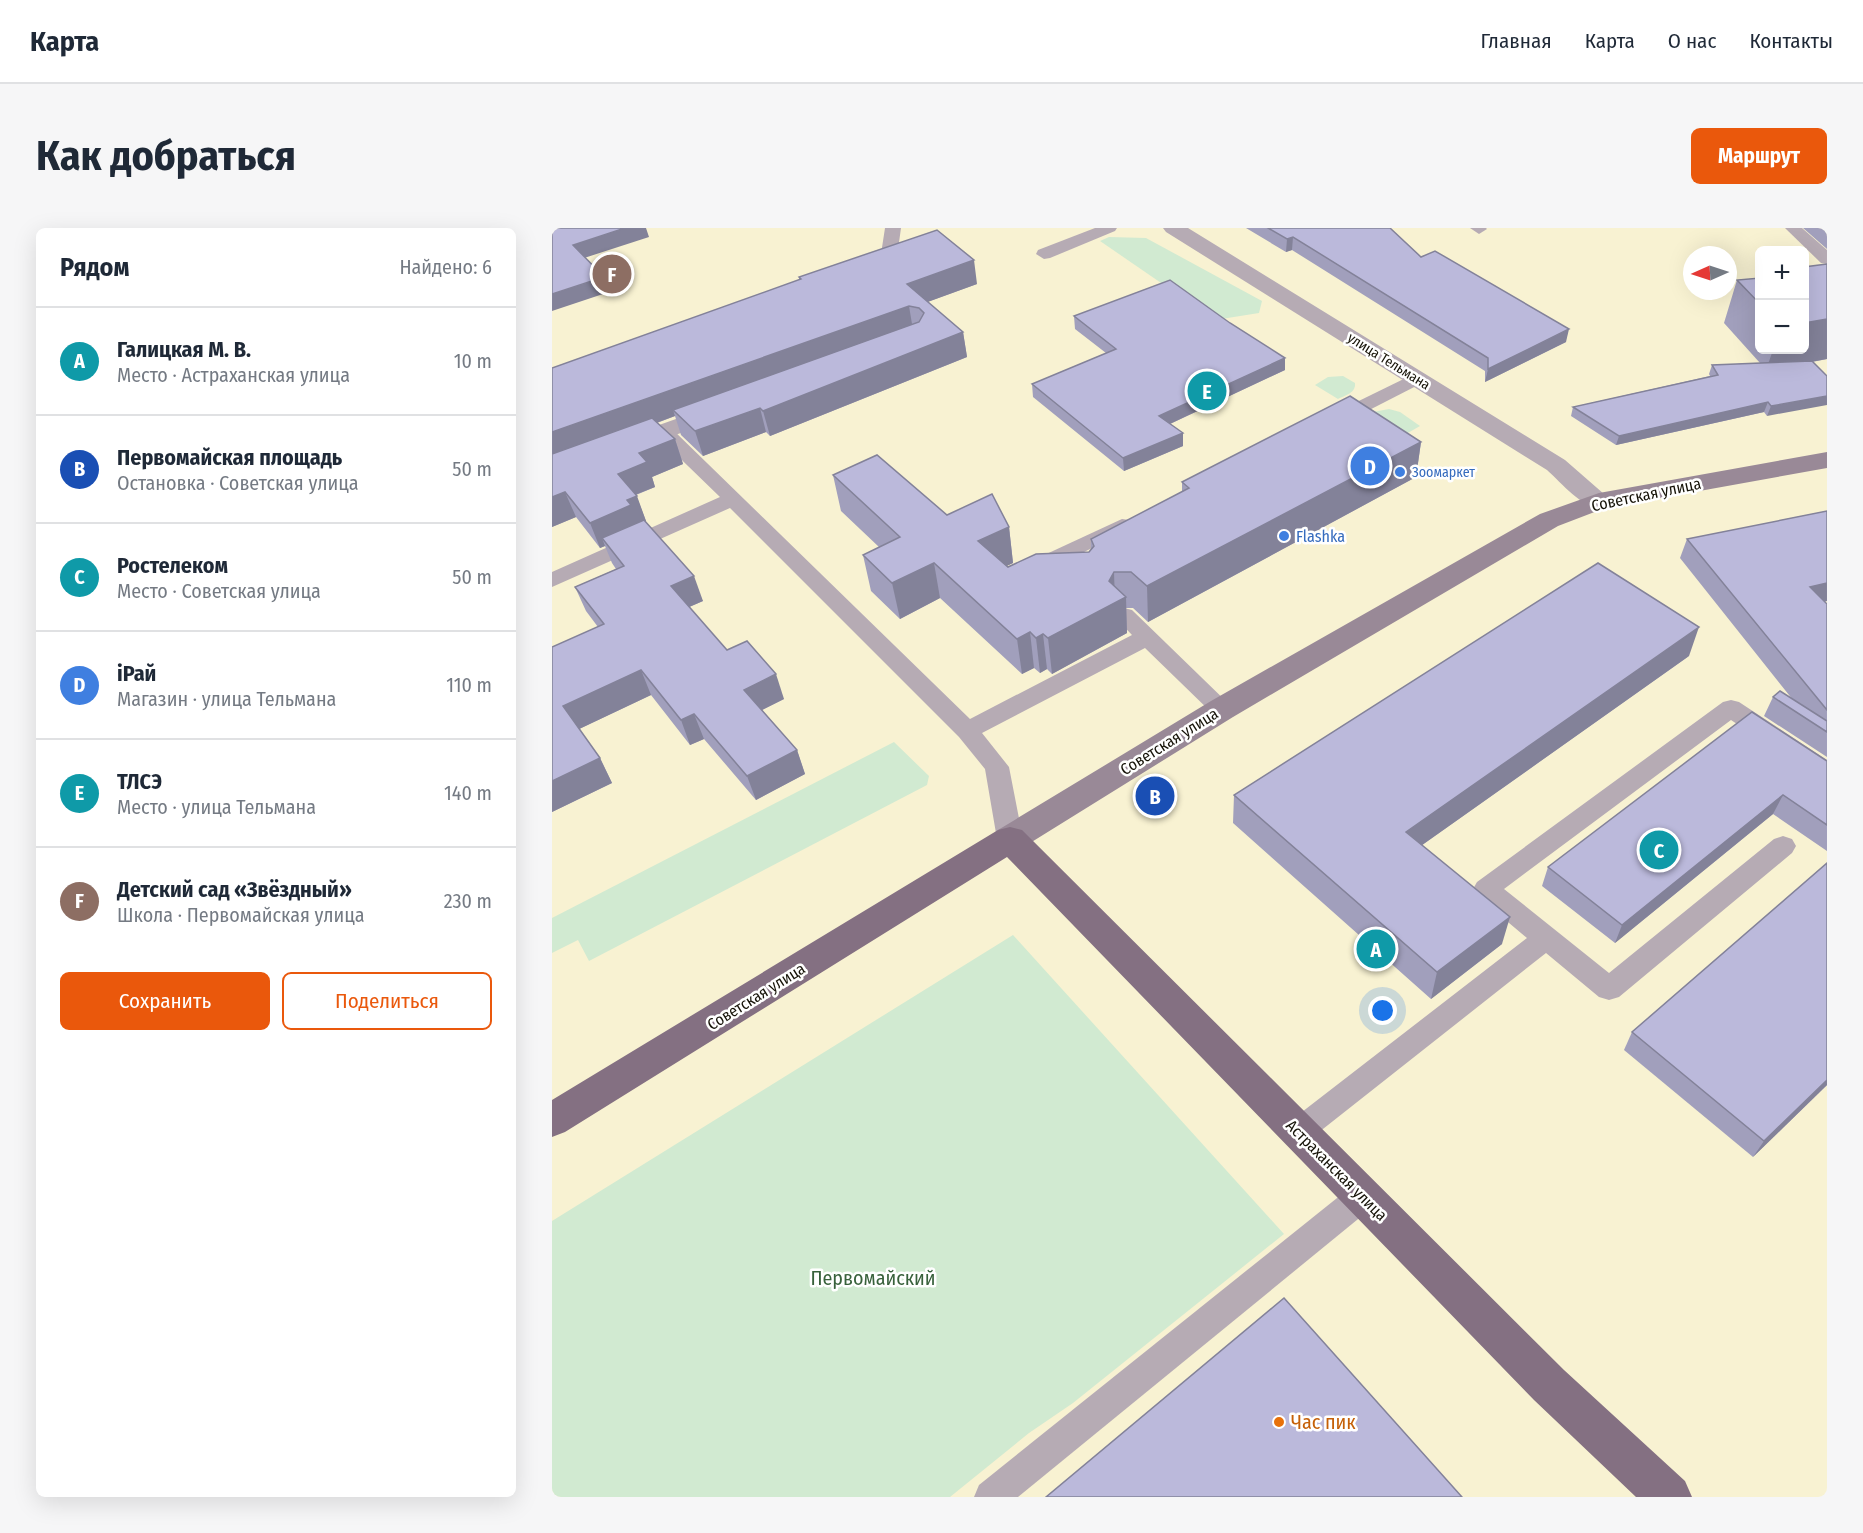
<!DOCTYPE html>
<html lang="ru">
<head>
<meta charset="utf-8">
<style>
  body { margin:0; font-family:"Fira Sans Condensed",sans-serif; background:#f6f6f7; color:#1f2937 }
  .controls { position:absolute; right:18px; top:18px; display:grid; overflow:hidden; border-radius:9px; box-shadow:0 6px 24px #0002 }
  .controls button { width:54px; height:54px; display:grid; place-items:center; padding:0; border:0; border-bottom:2px solid #e0e1e3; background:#fff; color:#1f2937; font:30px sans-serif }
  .compass { position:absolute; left:1131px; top:18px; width:54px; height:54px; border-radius:50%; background:#fff; box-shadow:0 6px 24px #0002; rotate:267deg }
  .you { position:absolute; left:831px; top:783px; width:21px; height:21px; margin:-15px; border:4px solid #fff; border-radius:50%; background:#1a73e8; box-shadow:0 0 0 9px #1a73e833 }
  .badge { display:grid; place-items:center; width:39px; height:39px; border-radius:50%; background:#ea580c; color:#fff; font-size:20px; font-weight:700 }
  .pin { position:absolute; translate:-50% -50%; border:3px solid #fff; box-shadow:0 2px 6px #0006 }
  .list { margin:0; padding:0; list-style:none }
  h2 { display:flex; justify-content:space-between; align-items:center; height:78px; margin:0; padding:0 24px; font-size:26px }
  h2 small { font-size:20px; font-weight:400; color:#747a83 }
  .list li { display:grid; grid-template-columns:39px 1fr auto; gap:18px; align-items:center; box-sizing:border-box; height:108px; padding:0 24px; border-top:2px solid #e0e1e3 }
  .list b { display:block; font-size:22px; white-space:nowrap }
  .list p { margin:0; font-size:20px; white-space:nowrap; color:#747a83 }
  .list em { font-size:20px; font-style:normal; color:#747a83 }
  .actions { display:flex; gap:12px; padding:18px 24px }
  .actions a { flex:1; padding:14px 0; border:2px solid #ea580c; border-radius:9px; text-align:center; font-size:21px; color:#ea580c }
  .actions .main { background:#ea580c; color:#fff }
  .map { position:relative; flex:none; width:1275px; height:1269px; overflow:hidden; border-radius:9px }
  header { display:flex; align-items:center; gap:36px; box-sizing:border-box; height:84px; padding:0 30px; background:#fff; border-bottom:2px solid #e0e1e3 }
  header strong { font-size:28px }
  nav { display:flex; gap:33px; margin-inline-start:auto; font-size:21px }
  .intro { display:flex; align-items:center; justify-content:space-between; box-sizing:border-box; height:144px; padding:0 36px }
  h1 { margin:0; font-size:42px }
  .button { padding:15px 27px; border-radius:9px; background:#ea580c; color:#fff; font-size:21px; font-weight:700 }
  main { display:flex; gap:36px; padding:0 36px }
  aside { flex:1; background:#fff; border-radius:9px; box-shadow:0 6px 24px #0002 }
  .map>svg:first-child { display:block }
</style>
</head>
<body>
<header>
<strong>Карта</strong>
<nav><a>Главная</a><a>Карта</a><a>О нас</a><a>Контакты</a></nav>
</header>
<div class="intro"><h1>Как добраться</h1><a class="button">Маршрут</a></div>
<main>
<aside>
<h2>Рядом<small>Найдено: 6</small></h2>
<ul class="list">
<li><span class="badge" style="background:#0f9aa8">A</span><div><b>Галицкая М. В.</b><p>Место · Астраханская улица</p></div><em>10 m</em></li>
<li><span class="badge" style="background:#1a4fb4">B</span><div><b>Первомайская площадь</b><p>Остановка · Советская улица</p></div><em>50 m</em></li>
<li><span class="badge" style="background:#0f9aa8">C</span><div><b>Ростелеком</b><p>Место · Советская улица</p></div><em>50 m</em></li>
<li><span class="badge" style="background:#3f7fe0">D</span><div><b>iРай</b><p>Магазин · улица Тельмана</p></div><em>110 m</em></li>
<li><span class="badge" style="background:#0f9aa8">E</span><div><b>ТЛСЭ</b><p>Место · улица Тельмана</p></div><em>140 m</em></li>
<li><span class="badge" style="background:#8d6e63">F</span><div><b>Детский сад «Звёздный»</b><p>Школа · Первомайская улица</p></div><em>230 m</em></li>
</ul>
<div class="actions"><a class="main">Сохранить</a><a>Поделиться</a></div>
</aside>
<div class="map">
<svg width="1275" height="1269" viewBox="0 0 1275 1269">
  <rect width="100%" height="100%" fill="#f8f2d2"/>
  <!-- green -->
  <g fill="#d1ead1">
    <polygon points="557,9 594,10 710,73 707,85 663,92 548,13"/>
    <path d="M791,148L803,155C804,165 794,167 786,171L763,157L776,149Z"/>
    <polygon points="837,181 848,184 868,198 854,206 821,184"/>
    <polygon points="342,514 377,548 375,557 37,733 26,712 0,725 0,690"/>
    <polygon points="461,707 732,1006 521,1175 477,1205 398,1269 0,1269 0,993"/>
  </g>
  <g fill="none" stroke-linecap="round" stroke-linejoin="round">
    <!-- service -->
    <g fill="#b6abb4" fill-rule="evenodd">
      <path d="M333,0H349L345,29C339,37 318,43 308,41L306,37L308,33L329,26Z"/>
      <polygon points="543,0 565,0 563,3 498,30 492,31 484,26 486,22"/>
      <polygon points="918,0 934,0 935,1 927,6"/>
      <polygon points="1233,0 1250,0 1275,22 1275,36 1269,35"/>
      <polygon points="866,144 875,150 872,154 788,197 781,199 772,193 774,189"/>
      <polygon points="111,197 118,199 418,491 580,407 561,387 564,382 572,380 580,382 682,481 678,487 670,489 662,487 593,420 430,505 457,539 471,611 467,618 458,621 449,618 445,611 433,541 407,509 178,280 0,359 0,344 168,269 104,207 101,203 104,199"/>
      <polygon points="570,291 577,292 580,297 577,302 489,345 475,345 471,340 475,335"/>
      <polygon points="1179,472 1187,474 1275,532 1275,553 1266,550 1179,492 952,661 1057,745 1222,611 1231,608 1240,611 1244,618 1240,625 1067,769 1057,772 1047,769 994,725 757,912 747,916 737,912 732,903 737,894 975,710 925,668 921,661 925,654 1171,474"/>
      <polygon points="811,954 822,958 826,968 822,978 466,1269 422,1269 427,1257 800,958"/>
    </g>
    <!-- minor -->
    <g fill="#b6abb4" fill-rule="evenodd">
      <path d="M611,0H636L1013,232L1060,273L1056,279C1033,285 1012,257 995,242L614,4Z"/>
      <polygon points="169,175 178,177 181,182 178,187 0,252 0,235"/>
    </g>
    <!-- secondary -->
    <polygon fill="#998997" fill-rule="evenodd" points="1275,224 1275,240 1053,280 1006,298 681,489 470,620 458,623 446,620 442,611 446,602 659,473 988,286 1047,265"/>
    <!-- primary -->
    <polygon fill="#847082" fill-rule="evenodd" points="458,599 470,602 1012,1142 1133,1253 1140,1269 1084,1269 982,1172 455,629 13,904 0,909 0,872 446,602"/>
  </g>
  <!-- wall -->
  <g fill="#a19fbc">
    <polygon points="694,0 838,0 869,29 1014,114 933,154 933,143 740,22 734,24"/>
    <polygon points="1251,0 1275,0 1275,21"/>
    <polygon points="1275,36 1275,131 1260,134 1215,188 1212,184 1064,217 1019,188 1021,179 1158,148 1157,146 1160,137 1208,135 1172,95 1185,52 1208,50 1208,122 1252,122"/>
    <polygon points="247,49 425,56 375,74 411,104 415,129 218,208 214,204 151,228 129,207 123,188 105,195 123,211 131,236 100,249 103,259 84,267 94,293 93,293 151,373 137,379 175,422 232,471 210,482 245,522 253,546 204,572 152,511 138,517 99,467 27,501 48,530 60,555 0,584 0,419 46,399 34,383 23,359 64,341 60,335 53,318 48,320 24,289 0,299 0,140 247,52"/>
    <polygon points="522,88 733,142 618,196 631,218 572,243 481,169 480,156 554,125 523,101"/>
    <polygon points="869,214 864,249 596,394 581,380 574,380 575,405 500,446 495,441 488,445 482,440 470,446 388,370 348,391 319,363 311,327 327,319 289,283 281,247 395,287 457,299 461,335 454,338 456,339 537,324 539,321 539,311 630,264 630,254"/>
    <polygon points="1275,283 1275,373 1272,374 1275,376 1275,529 1212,488 1221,469 1241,472 1128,330 1135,311"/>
    <polygon points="1137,428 870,617 950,716 879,771 681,595 682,567"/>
    <polygon points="1275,533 1275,623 1221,586 1063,715 990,658 996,639"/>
    <polygon points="1275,635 1275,857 1201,929 1072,822 1080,804"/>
  </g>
  <!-- shaded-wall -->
  <g fill="#838299">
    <polygon points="73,0 94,0 97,9 26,32 21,17"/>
    <polygon points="741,9 740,22 734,24 735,11"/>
    <polygon points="422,32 425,56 362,79 355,56"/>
    <polygon points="52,49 57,64 0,83 0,66"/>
    <polygon points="357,78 361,102 121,182 123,188 0,233 0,204"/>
    <polygon points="1275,91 1275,131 1214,142 1221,122 1252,122 1252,95"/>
    <polygon points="1017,101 1014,114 933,154 936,141"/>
    <polygon points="411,104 415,129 218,208 211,183"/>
    <polygon points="733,130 733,142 607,201 607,188"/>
    <polygon points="1275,168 1275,177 1215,188 1219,178"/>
    <polygon points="1216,174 1212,184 1064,217 1067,208"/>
    <polygon points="208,180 214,204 151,228 143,203"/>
    <polygon points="631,205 631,218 572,243 571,230"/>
    <polygon points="123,211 131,236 100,249 103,259 75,270 66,246 87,225"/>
    <polygon points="869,214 864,249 596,394 595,358"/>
    <polygon points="13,264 24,289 0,299 0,269"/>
    <polygon points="85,268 94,293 50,310 53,318 48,320 38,295 75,272"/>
    <polygon points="457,299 461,335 432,349 426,313"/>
    <polygon points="382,335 388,370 348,391 340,355"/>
    <polygon points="562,344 563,375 574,369 575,405 500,446 496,410 557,353"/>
    <polygon points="142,348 151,373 128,383 119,358"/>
    <polygon points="1275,355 1275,373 1250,378 1258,359"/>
    <polygon points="1147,399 1137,428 849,632 854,604"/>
    <polygon points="478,404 482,440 470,446 465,411"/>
    <polygon points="491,406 495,441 488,445 484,410"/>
    <polygon points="89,442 99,467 23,503 11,478"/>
    <polygon points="224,446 232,471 200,487 192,462"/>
    <polygon points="142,486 152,511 138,517 129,492"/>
    <polygon points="245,522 253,546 204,572 195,548"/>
    <polygon points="48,530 60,555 0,584 0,553"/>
    <polygon points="1231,567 1221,586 1063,715 1070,697"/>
    <polygon points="958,689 950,716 879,771 885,744"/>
    <polygon points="1275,852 1275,857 1201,929 1212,913"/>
  </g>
  <!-- building -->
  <g fill="#bbb9db" stroke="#838299" stroke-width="1.5">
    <polygon points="0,0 73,0 21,17 52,49 0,66"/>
    <polygon points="716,0 838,0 869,29 883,23 1017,101 936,141 936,130 741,9 735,11"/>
    <polygon points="385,2 422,32 355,56 411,104 211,183 208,180 143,203 121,182 367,94 372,85 367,80 357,78 0,204 0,140 249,51 247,49"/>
    <polygon points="1275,36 1275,91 1252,95 1252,39"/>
    <polygon points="1208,50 1208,76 1185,52"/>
    <polygon points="618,52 678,95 733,130 607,188 631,205 571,230 480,156 564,121 522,88"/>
    <polygon points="1260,133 1275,148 1275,168 1219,178 1216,174 1067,208 1021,179 1166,147 1160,137"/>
    <polygon points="798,168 869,214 595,358 579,344 562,344 557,353 574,369 496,410 491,406 484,410 478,404 465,411 382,335 340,355 311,327 348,309 281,247 325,227 395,287 440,266 457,299 426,313 456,339 484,326 537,324 542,318 539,311 637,260 630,254"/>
    <polygon points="100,190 123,211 87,225 95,234 66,246 85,268 75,272 79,277 38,295 13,264 0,269 0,226"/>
    <polygon points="1275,283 1275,355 1258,359 1275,376 1275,482 1135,311"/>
    <polygon points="92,292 142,348 119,358 175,422 195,413 224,446 192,462 245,522 195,548 142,486 129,492 89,442 11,478 48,530 0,553 0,419 52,396 23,359 72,338 50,310"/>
    <polygon points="1046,335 1147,399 854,604 958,689 885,744 682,567"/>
    <polygon points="1228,463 1275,493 1275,504 1221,469"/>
    <polygon points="1200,484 1275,533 1275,597 1231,567 1070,697 996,639"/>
    <polygon points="1275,635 1275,852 1212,913 1080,804"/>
    <polygon points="732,1070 910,1269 494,1269"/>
  </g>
  <!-- markers -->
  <g fill="#3f7fe0" stroke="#fff" stroke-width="2">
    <circle cx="848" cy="244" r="6"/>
    <circle cx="732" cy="308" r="6"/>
  </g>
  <circle fill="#e8710a" stroke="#fff" stroke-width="2" cx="727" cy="1194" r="6"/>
  <g text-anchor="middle" stroke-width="5" stroke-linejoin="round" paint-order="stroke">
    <!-- far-street labels -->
    <g font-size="14" fill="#151207" stroke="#fff">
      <text transform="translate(837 133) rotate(32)" y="5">улица Тельмана</text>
    </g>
    <!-- far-shop labels -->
    <g font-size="14" fill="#366cbe" stroke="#fff" text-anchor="start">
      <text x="860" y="249">Зоомаркет</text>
    </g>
    <!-- street labels -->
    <g font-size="16" fill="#151207" stroke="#fff">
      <text transform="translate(1094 266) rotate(-12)" y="6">Советская улица</text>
      <text transform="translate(617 513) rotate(-32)" y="6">Советская улица</text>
      <text transform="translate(204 768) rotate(-32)" y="6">Советская улица</text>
      <text transform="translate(785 942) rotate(45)" y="6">Астраханская улица</text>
    </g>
    <!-- shop labels -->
    <g font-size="16" fill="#366cbe" stroke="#fff" text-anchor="start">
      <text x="744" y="314">Flashka</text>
    </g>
    <!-- near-park labels -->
    <g font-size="20" fill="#38613b" stroke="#fff">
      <text x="321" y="1057">Первомайский</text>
    </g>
    <!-- near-food labels -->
    <g font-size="20" fill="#c56008" stroke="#fff" text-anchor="start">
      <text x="739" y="1201">Час пик</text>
    </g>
  </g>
</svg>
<div class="controls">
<button>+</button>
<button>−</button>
</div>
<svg class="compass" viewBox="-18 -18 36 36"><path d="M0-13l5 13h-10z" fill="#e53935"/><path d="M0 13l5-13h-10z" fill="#747a83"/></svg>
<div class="you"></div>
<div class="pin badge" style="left:824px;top:721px;background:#0f9aa8">A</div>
<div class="pin badge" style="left:603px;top:568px;background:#1a4fb4">B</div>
<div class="pin badge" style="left:1107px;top:622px;background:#0f9aa8">C</div>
<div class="pin badge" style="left:818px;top:238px;background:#3f7fe0">D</div>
<div class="pin badge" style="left:655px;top:163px;background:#0f9aa8">E</div>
<div class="pin badge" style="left:60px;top:46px;background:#8d6e63">F</div>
</div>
</main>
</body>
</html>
